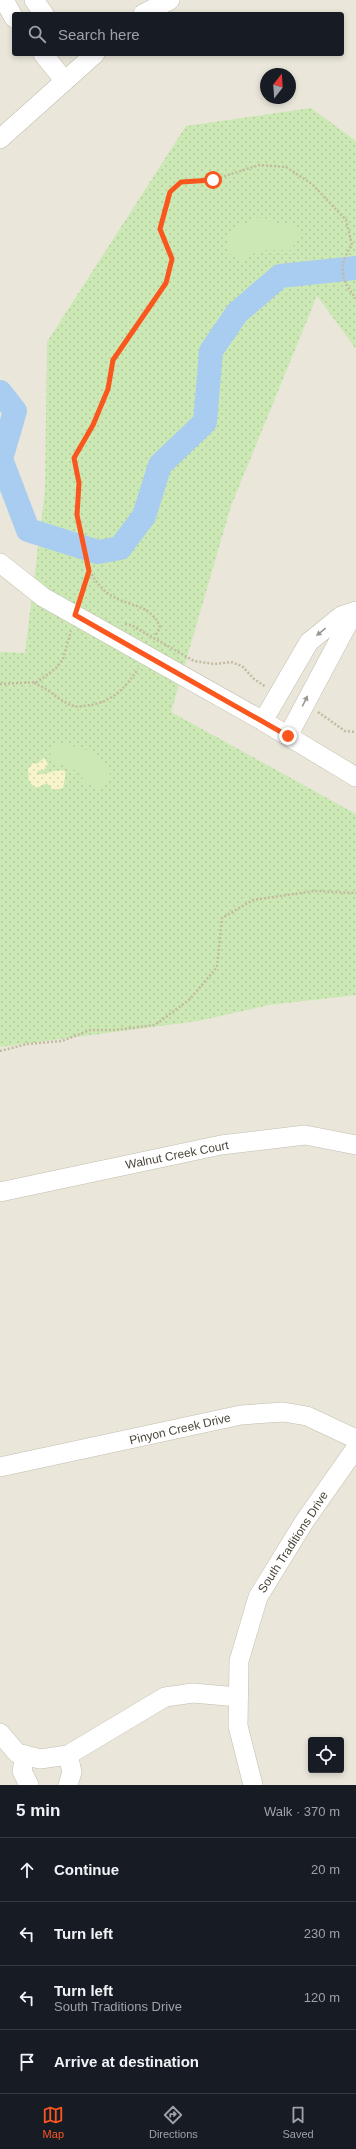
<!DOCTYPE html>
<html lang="en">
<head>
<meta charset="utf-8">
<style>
  body { margin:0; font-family:Arial,sans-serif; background:#20242c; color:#f1f3f6 }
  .controls { position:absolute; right:12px; bottom:12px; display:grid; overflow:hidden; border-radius:4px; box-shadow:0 2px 6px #0003 }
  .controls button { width:36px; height:36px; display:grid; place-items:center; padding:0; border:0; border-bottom:1px solid #363941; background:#171b24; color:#f1f3f6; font:20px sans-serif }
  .compass { position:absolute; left:260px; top:68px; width:36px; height:36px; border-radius:50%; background:#171b24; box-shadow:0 2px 6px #0003; rotate:17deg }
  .stop { position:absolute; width:12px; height:12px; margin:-9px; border:3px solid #fa571f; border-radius:50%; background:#fff }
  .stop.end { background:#fa571f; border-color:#fff; box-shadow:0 1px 4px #0008 }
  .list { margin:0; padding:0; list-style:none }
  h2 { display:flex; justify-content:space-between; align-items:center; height:52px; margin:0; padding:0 16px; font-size:17px }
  h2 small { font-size:13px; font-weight:400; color:#9ea1a6 }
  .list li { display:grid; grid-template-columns:26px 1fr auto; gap:12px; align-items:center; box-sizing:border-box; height:64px; padding:0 16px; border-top:1px solid #363941 }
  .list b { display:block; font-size:15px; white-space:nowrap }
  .list p { margin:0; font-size:13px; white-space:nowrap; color:#9ea1a6 }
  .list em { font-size:13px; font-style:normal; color:#9ea1a6 }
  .icon { flex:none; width:22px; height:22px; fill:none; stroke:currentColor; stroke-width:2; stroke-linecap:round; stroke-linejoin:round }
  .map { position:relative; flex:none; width:356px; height:1785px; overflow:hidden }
  .search { position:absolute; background:#171b24; box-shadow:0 2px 6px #0003; left:12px; right:12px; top:12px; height:44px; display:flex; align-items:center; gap:10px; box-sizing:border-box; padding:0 14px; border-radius:4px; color:#9ea1a6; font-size:15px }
  .sheet { height:308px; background:#171b24 }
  nav { display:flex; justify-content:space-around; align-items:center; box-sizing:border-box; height:56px; border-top:1px solid #363941; background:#171b24; font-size:11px; color:#9ea1a6 }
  nav a { display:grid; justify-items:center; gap:2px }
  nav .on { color:#fa571f }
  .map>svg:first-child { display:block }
</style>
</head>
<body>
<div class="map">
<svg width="356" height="1785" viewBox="0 0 356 1785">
  <defs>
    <pattern id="green-dots" width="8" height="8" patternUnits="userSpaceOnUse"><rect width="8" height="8" fill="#cce9b5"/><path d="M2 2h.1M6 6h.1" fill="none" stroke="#b1c99c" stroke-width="1.8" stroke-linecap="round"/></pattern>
    <pattern id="sand-dots" width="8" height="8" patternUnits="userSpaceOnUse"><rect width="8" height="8" fill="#f8f4c9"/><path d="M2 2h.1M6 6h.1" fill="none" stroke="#d6d3ad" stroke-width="1.8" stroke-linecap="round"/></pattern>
  </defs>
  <rect width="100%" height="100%" fill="#f6f4ec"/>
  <!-- residential -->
  <path fill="#eae6da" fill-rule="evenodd" d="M0,0H356V1785H0ZM14,14H342V54H14ZM266,74H290V98H266ZM311,1740H341V1770H311Z"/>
  <!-- green -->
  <polygon fill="url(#green-dots)" points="311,108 356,141 356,349 317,296 231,506 171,712 356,814 356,995 269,1005 198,1021 0,1047 0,652 25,653 45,490 47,342 186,126"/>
  <!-- sand -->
  <path fill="url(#sand-dots)" d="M44,758L48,764L43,771L38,770L37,774C47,776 55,768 65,771V778L63,788L53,790L47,783L39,787H34L29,781L28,769L33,763L37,764Z"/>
  <!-- pitch -->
  <g fill="#cce9b5">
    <polygon points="262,216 274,224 293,224 300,236 291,250 262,250 242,259 229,254 228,236 240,226"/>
    <polygon points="57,742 94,752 110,770 109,783 101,788 86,783 77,771 52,761 49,748"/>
  </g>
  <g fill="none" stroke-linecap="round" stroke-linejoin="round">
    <!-- river -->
    <polyline stroke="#a9ccf1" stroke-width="24" points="0,392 15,411 1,459 28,530 98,552 120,548 144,516 160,465 205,422 211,351 237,313 280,276 356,268"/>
    <defs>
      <g id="minor">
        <polyline points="4,0 14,18"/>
        <polyline points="34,0 44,14"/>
        <polyline points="143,14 170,0"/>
        <polyline points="43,54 64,80"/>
        <polyline points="0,139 95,54"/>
        <polyline points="0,563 43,597 263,721 356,777"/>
        <polyline points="263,721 309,642 341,616 356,611"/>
        <polyline points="288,736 354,612"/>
        <polyline points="0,1192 221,1145 305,1135 356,1145"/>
        <polyline points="0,1467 241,1415 283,1412 307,1416 356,1439"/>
        <polyline points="0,1733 17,1753 40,1759 68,1755 165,1697 193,1693 238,1697"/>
        <polyline points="25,1755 22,1771 29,1785"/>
        <polyline points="68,1755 72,1772 68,1785"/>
        <polyline points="253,1785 238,1726 239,1661 258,1597 304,1522 356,1448"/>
      </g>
    </defs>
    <!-- minor casing -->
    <use href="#minor" stroke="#c2bdae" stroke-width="20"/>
    <!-- path -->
    <g stroke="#c3ba9f" stroke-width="2.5" stroke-dasharray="2 2" stroke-linecap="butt">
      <path d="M89,571C96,581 102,590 112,596C130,607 151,604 160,627L156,635"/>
      <path d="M79,601L89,571L77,515L79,483L74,458L93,425L108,389L113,360L166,283L172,259L160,229L170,193L181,182L213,180L259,165L286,167L312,184L346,220L352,245C338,265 340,280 356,298"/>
      <polyline points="125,624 131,625 194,661 214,664 231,662 242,666 254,679 266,687"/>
      <path d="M34,683C48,688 58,700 71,705C76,708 84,706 90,705C112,702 125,688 138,669"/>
      <polyline points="0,684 37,682 56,668 63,659 71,631"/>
      <polyline points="318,712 345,731 356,732"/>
      <polyline points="0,1051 27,1044 62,1041 90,1030 115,1030 155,1025 190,999 217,967 222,918 253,900 314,891 356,893"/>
    </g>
    <!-- minor -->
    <use href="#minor" stroke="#fff" stroke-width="19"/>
  </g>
  <!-- one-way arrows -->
  <defs><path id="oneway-solid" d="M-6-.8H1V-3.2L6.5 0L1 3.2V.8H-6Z"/></defs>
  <g fill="#9c9992">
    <use href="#oneway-solid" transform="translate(321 632) rotate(141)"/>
    <use href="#oneway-solid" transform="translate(305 701) rotate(-63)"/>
  </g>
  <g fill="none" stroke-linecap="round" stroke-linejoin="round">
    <!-- route -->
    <polyline stroke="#fa571f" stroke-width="5" points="213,180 181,182 170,192 160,229 172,259 166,283 113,360 108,389 93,425 74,458 79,483 77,515 89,571 75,615 288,736"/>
  </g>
  <g text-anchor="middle" stroke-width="3.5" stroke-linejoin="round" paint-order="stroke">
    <!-- street labels -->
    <g font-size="12" fill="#4b4639" stroke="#fff">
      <text transform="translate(177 1155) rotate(-11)" y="4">Walnut Creek Court</text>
      <text transform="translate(180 1429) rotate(-13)" y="4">Pinyon Creek Drive</text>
      <text transform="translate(293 1542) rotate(-57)" y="4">South Traditions Drive</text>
    </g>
  </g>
</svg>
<div class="controls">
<button><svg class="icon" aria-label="locate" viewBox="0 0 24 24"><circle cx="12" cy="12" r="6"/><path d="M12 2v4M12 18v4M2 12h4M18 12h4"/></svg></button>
</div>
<svg class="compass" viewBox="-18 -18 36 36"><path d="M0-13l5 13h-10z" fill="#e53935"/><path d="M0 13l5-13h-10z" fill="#9ea1a6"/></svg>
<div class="stop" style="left:213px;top:180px"></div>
<div class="stop end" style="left:288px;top:736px"></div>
<div class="search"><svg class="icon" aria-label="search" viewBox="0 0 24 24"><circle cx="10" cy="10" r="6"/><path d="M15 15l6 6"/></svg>Search here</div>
</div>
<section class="sheet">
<h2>5 min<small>Walk · 370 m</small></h2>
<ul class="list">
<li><svg class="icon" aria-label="ahead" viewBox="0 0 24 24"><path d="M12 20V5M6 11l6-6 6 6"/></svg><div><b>Continue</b></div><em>20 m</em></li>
<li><svg class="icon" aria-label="left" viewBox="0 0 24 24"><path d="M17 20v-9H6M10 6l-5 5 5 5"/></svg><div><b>Turn left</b></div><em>230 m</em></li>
<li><svg class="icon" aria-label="left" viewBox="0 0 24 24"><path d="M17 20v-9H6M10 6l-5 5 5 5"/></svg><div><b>Turn left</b><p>South Traditions Drive</p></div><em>120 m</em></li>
<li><svg class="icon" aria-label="arrive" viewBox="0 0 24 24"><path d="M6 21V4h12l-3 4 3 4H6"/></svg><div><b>Arrive at destination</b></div></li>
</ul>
</section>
<nav>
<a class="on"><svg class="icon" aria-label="map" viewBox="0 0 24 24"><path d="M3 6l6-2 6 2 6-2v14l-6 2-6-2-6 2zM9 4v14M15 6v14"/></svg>Map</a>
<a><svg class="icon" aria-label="directions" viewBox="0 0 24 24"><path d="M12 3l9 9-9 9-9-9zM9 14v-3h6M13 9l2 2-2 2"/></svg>Directions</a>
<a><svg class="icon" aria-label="saved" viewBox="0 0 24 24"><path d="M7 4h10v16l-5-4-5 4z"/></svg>Saved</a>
</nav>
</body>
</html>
